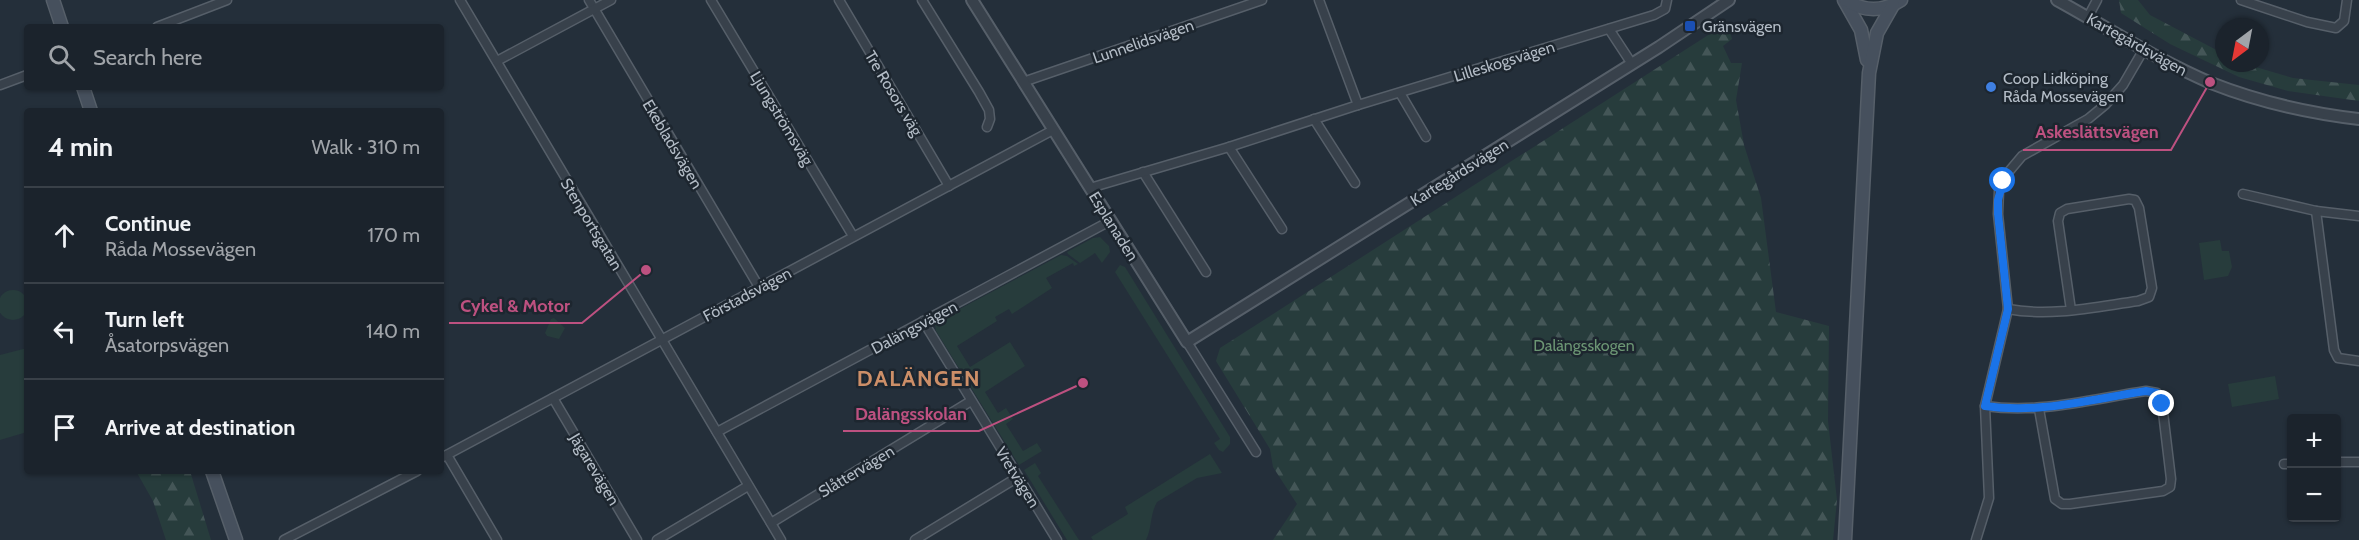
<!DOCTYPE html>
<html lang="en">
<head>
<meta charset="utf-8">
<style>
  body { margin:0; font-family:Cabin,sans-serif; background:#282f38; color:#f1f3f6 }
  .controls { position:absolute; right:18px; bottom:18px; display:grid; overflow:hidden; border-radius:6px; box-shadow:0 2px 4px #0004 }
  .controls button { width:54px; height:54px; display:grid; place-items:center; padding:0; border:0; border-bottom:2px solid #394048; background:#1b232c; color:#f1f3f6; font:30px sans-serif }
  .compass { position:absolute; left:2215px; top:18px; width:54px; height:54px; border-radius:50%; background:#1b232c; box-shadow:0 2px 4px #0004; rotate:212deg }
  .stop { position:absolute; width:18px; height:18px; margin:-14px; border:4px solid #1a73e8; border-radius:50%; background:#fff }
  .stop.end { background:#1a73e8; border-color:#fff; box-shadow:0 2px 6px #0008 }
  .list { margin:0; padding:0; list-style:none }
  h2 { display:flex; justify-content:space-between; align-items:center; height:78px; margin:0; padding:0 24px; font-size:26px }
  h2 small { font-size:20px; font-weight:400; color:#a0a4a9 }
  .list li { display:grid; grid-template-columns:39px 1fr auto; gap:18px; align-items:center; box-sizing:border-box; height:96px; padding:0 24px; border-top:2px solid #394048 }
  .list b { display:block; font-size:22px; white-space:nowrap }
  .list p { margin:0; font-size:20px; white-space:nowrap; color:#a0a4a9 }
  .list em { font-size:20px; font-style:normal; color:#a0a4a9 }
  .icon { flex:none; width:33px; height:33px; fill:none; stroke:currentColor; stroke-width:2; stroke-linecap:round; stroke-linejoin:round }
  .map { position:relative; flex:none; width:2359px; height:540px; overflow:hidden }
  .search { position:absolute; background:#1b232c; box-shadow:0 2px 4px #0004; left:24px; top:24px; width:420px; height:66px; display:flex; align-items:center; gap:15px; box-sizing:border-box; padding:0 21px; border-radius:6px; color:#a0a4a9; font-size:22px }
  .panel { position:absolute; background:#1b232c; box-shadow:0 2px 4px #0004; left:24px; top:108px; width:420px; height:366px; border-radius:6px }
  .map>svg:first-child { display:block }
</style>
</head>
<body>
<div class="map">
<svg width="2359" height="540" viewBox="0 0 2359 540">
  <defs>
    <pattern id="forest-firs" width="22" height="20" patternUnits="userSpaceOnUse" patternTransform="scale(1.5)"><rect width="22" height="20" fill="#273c3c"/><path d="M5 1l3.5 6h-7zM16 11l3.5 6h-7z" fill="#445657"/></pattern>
  </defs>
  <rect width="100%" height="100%" fill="#242f3a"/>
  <!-- green -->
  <g fill="#273c3c">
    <polygon points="1100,237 1109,246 1110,252 1102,263 1095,253 1080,263 1068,254 1067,252 1093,238"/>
    <polygon points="2220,240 2222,251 2229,251 2232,267 2228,276 2204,280 2199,243"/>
    <polygon points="1061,255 1067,256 1078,264 1074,266 1073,263 1046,278 1052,288 1012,314 1009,309 995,317 997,321 957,346 970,367 1010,342 1025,366 985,392 998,413 1006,408 1013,419 1006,424 1023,451 1037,443 1042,451 1019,465 936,331 935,324 939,320"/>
    <polygon points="1120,265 1125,267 1230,437 1230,444 1223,452 1219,450 1214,443 1220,439 1115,272"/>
    <circle cx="13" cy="305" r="15"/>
    <polygon points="554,318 565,328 559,339 547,336 545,333 551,319"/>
    <polygon points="27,348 27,432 0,440 0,355"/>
    <polygon points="2275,376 2279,399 2232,407 2228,384"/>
    <path d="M1210,454L1222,473L1197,478L1157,502C1150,514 1152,528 1146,540H1093L1091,537L1128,514L1125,507Z"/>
    <polygon points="1035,463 1041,473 1038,476 1079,540 1067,540 1024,470"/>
  </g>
  <!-- forest -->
  <g fill="url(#forest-firs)">
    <polygon points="2119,0 2138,0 2150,15 2224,54 2224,63 2242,63 2293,78 2359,85 2359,101 2288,91 2239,77 2170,44 2121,13"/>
    <polygon points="1727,23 1732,39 1723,46 1731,63 1742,63 1736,100 1744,145 1761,198 1776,312 1829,326 1828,421 1837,500 1833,540 1273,540 1297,504 1273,467 1270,449 1216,361 1220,348"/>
    <polygon points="136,471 190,471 211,540 166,540 153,501"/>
  </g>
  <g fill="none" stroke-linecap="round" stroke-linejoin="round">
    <defs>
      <g id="minor">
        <polyline points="460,0 781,540"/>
        <polyline points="589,0 759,287"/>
        <polyline points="711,0 853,236"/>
        <polyline points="839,0 949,186"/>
        <polyline points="922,0 979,92 989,110 990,119 987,127"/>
        <polyline points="1319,0 1358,105"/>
        <polyline points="2241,0 2307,22 2336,28 2344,21 2347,0"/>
        <polyline points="2088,17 2097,0"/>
        <polyline points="157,27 227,0"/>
        <polyline points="1609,29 1632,64"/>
        <polyline points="497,61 611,0"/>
        <polyline points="1023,82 1262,0"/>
        <polyline points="0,85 27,75"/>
        <polyline points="1400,93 1426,137"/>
        <polyline points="1314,119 1355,183"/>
        <polyline points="1229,147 1282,229"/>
        <polyline points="1143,172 1206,272"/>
        <polyline points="1090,188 1229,147 1358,105 1654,15 1665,9 1667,0"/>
        <polyline points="2243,194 2316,211 2359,216"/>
        <polyline points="2316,211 2334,350 2338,358 2359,361"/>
        <path d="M2008,309C2051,317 2095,307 2138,301L2149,297L2152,288L2139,208L2135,200L2129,199L2067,209L2060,213L2058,221L2071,310"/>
        <polyline points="923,321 1057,540"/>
        <polyline points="1187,342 1256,452"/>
        <polyline points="553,398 637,540"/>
        <path d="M1985,406C2040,414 2092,399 2146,391L2157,393L2162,404L2171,479L2170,487L2163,491L2070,504H2062L2055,499L2039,409"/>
        <polyline points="717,432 1110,221"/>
        <polyline points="447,455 497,540"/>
        <polyline points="441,458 1053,130"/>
        <polyline points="2336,462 2359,462"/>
        <polyline points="2284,464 2292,464"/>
        <polyline points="771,523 971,401"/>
        <polyline points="284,540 417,471"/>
        <polyline points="657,540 748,486"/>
        <polyline points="915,540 1018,477"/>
        <polyline points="1976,540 1989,498 1985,406 2008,309 1998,214 1999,191 2006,175 2022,156 2088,119 2105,105 2123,85 2144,49"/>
      </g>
      <g id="tertiary">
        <polyline points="972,0 1187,342 1659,47 1729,0"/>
        <path d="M2057,0C2108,28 2157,60 2211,83C2259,102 2308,113 2359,119"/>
      </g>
      <g id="secondary">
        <polyline points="53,0 62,27"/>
        <polyline points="1844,0 1861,30 1867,60"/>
        <path d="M1846,0C1864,12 1883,12 1901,0"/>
        <polyline points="83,87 91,111"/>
        <polyline points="212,471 236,540"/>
        <polyline points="1845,540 1869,73 1877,33 1893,5"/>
      </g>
    </defs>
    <!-- minor casing -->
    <use href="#minor" stroke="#565f69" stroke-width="11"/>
    <!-- tertiary casing -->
    <use href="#tertiary" stroke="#565f69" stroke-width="14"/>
    <!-- secondary casing -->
    <use href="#secondary" stroke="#565f69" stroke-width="15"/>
    <!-- minor -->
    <use href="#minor" stroke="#38414b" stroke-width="8"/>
    <!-- tertiary -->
    <use href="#tertiary" stroke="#38414b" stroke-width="10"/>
    <!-- secondary -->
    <use href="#secondary" stroke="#46505d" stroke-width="12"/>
  </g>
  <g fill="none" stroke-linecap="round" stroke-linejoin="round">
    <!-- route -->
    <path stroke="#1a73e8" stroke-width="8" d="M2003,181L1998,200V214L2008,309L1985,406C2040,414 2092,399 2146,391L2157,393L2162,404"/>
  </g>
  <!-- markers -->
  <rect fill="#1a4fb4" stroke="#1d262f" stroke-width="2" x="1684" y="20" width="12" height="12" rx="3"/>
  <circle fill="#3f7fe0" stroke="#1d262f" stroke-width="2" cx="1991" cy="87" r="6"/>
  <g text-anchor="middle" stroke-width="5" stroke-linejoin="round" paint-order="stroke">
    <!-- poi labels -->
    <g font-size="16" fill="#b3bcc6" stroke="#1d262f" text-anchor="start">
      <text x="1702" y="32">Gränsvägen</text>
      <text x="2003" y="84">Coop Lidköping<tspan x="2003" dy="18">Råda Mossevägen</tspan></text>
    </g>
    <!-- street labels -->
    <g font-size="16" fill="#b3bcc6" stroke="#1d262f">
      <text transform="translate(1143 41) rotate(-19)" y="6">Lunnelidsvägen</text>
      <text transform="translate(2137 44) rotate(29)" y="6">Kartegårdsvägen</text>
      <text transform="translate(1504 61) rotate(-17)" y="6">Lilleskogsvägen</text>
      <text transform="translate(894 93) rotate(59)" y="6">Tre Rosors väg</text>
      <text transform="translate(782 118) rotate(59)" y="6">Ljungströmsväg</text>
      <text transform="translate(673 144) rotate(59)" y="6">Ekebladsvägen</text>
      <text transform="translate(1459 172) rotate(-32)" y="6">Kartegårdsvägen</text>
      <text transform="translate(592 224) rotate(59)" y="6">Stenportsgatan</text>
      <text transform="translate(1114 226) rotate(58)" y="6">Esplanaden</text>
      <text transform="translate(747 294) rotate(-28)" y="6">Förstadsvägen</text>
      <text transform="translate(914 327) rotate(-28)" y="6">Dalängsvägen</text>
      <text transform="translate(595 469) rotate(59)" y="6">Jägarevägen</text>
      <text transform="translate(856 471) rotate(-31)" y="6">Slåttervägen</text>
      <text transform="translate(1018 477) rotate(58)" y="6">Vretvägen</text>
    </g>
    <!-- park labels -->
    <g font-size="16" fill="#6c9674" stroke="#1d262f">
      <text x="1584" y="351">Dalängsskogen</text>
    </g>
    <!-- district labels -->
    <g font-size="22" font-weight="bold" letter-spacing="1.5" fill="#cd8f68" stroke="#1d262f">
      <text x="919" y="386">DALÄNGEN</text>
    </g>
  </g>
  <!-- callouts -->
  <path fill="none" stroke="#bd5180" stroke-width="2" d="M2210 82L2171 150H2023M646 270L582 323H449M1083 383L979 431H843"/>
  <g fill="#bd5180" stroke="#1d262f" stroke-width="2">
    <circle cx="2210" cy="82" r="6"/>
    <circle cx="646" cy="270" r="6"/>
    <circle cx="1083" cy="383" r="6"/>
  </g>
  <g font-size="18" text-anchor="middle" font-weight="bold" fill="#bd5180" stroke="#1d262f" stroke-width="5" stroke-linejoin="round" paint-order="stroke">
    <text x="2097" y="138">Askeslättsvägen</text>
    <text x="515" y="312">Cykel &amp; Motor</text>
    <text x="911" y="420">Dalängsskolan</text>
  </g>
</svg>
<div class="controls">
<button>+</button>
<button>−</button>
</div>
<svg class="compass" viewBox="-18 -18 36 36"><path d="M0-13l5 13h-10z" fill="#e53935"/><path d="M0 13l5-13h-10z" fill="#a0a4a9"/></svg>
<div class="stop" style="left:2003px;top:181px"></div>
<div class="stop end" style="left:2162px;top:404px"></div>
<div class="search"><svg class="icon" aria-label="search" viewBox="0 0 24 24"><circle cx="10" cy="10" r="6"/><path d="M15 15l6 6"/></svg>Search here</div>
<section class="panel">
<h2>4 min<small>Walk · 310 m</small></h2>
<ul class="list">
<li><svg class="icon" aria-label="ahead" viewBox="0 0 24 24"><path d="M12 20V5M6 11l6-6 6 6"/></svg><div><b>Continue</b><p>Råda Mossevägen</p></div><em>170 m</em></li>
<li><svg class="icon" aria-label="left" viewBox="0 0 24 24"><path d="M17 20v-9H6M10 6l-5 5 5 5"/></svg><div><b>Turn left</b><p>Åsatorpsvägen</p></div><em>140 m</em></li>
<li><svg class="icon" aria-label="arrive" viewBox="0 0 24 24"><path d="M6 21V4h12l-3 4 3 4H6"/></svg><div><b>Arrive at destination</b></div></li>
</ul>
</section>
</div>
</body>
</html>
